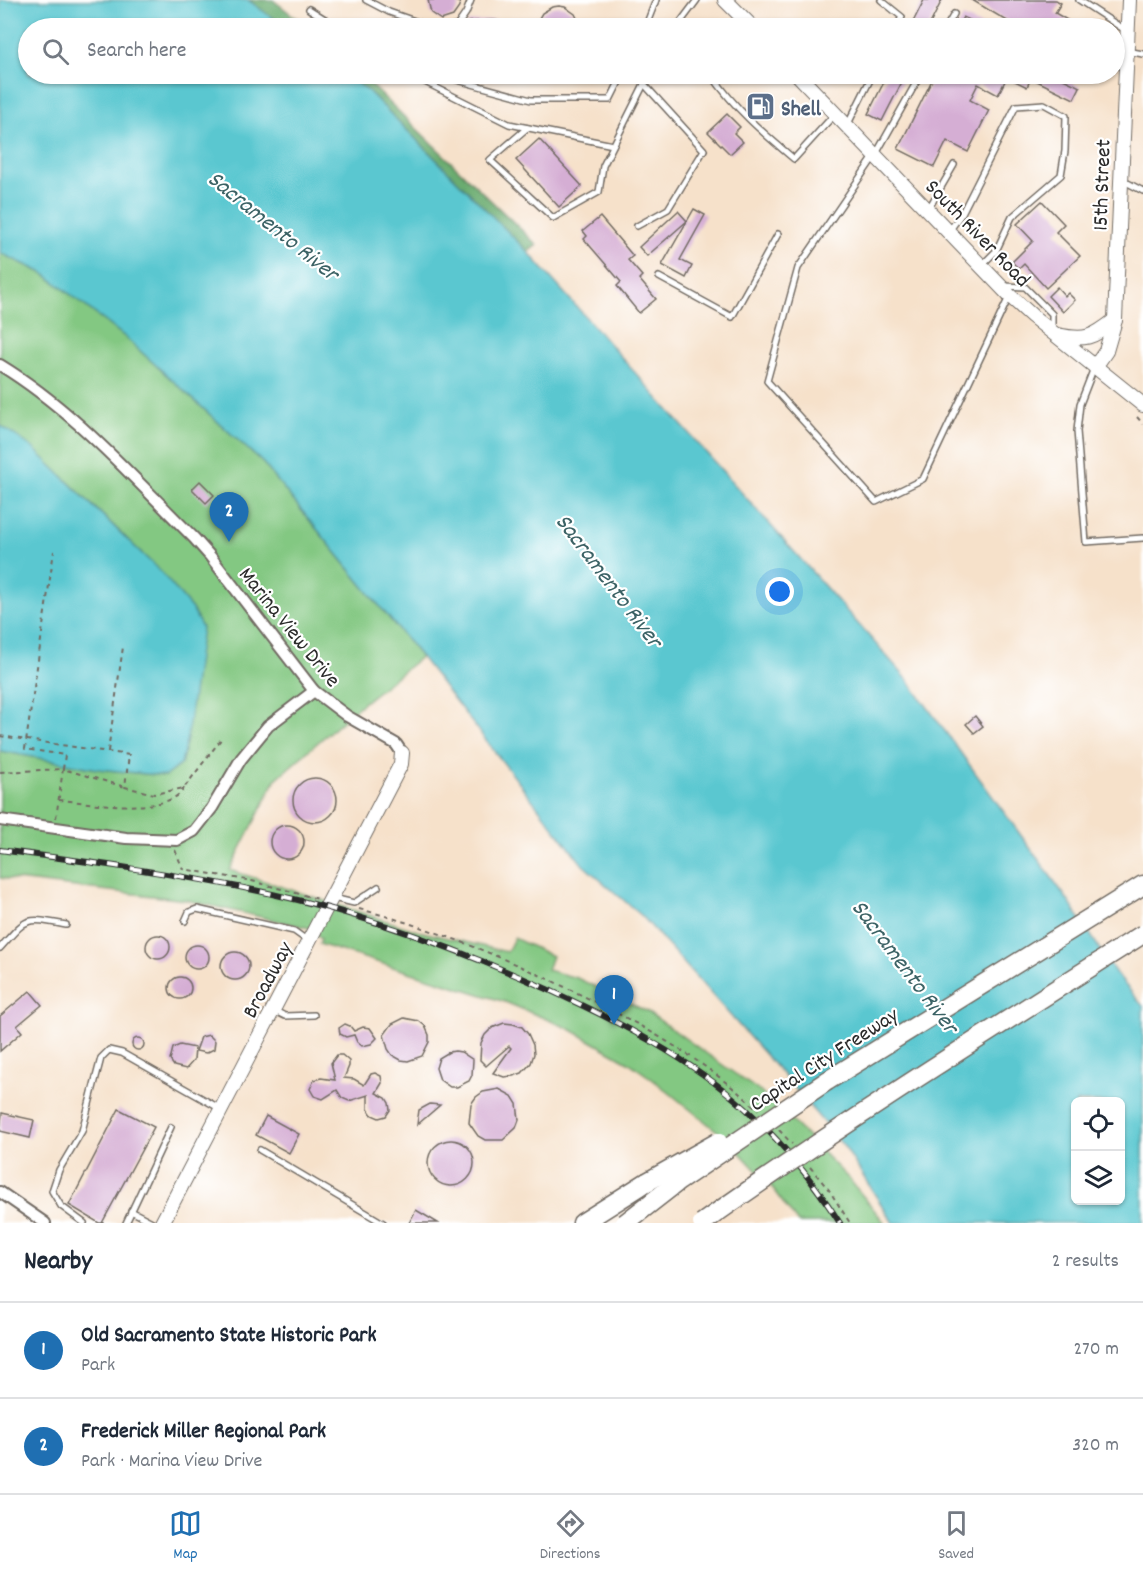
<!DOCTYPE html>
<html lang="en">
<head>
<meta charset="utf-8">
<style>
  body { margin:0; font-family:Dekko,sans-serif; background:#f2f2f3; color:#1f2937 }
  .controls { position:absolute; right:18px; bottom:18px; display:grid; overflow:hidden; border-radius:9px; box-shadow:0 2px 4px #0004 }
  .controls button { width:54px; height:54px; display:grid; place-items:center; padding:0; border:0; border-bottom:2px solid #e0e1e3; background:#fff; color:#1f2937; font:30px sans-serif }
  .you { position:absolute; left:780px; top:592px; width:21px; height:21px; margin:-15px; border:4px solid #fff; border-radius:50%; background:#1a73e8; box-shadow:0 0 0 9px #1a73e833 }
  .badge { display:grid; place-items:center; width:39px; height:39px; border-radius:50%; background:#1f6fb2; color:#fff; font-size:20px; font-weight:700 }
  .pin { position:absolute; translate:-50% -50px; filter:drop-shadow(0 2px 3px #0008) }
  .pin::after { content:''; position:absolute; top:32px; width:21px; height:18px; background:inherit; clip-path:polygon(0 0,100% 0,50% 100%) }
  .list { margin:0; padding:0; list-style:none }
  h2 { display:flex; justify-content:space-between; align-items:center; height:78px; margin:0; padding:0 24px; font-size:26px }
  h2 small { font-size:20px; font-weight:400; color:#747a83 }
  .list li { display:grid; grid-template-columns:39px 1fr auto; gap:18px; align-items:center; box-sizing:border-box; height:96px; padding:0 24px; border-top:2px solid #e0e1e3 }
  .list b { display:block; font-size:22px; white-space:nowrap }
  .list p { margin:0; font-size:20px; white-space:nowrap; color:#747a83 }
  .list em { font-size:20px; font-style:normal; color:#747a83 }
  .icon { flex:none; width:33px; height:33px; fill:none; stroke:currentColor; stroke-width:2; stroke-linecap:round; stroke-linejoin:round }
  .map { position:relative; flex:none; width:1143px; height:1223px; overflow:hidden }
  .search { position:absolute; background:#fff; box-shadow:0 2px 4px #0004; left:18px; right:18px; top:18px; height:66px; display:flex; align-items:center; gap:15px; box-sizing:border-box; padding:0 21px; border-radius:33px; color:#747a83; font-size:22px }
  .sheet { height:270px; background:#fff }
  nav { display:flex; justify-content:space-around; align-items:center; box-sizing:border-box; height:84px; border-top:2px solid #e0e1e3; background:#fff; font-size:16px; color:#747a83 }
  nav a { display:grid; justify-items:center; gap:3px }
  nav .on { color:#1f6fb2 }
  .map>svg:first-child { display:block }
</style>
</head>
<body>
<div class="map">
<svg width="1143" height="1223" viewBox="0 0 1143 1223">
  <rect width="100%" height="100%" fill="#fff"/>
  <filter id="ink" filterUnits="userSpaceOnUse"><feTurbulence type="fractalNoise" baseFrequency=".0167" numOctaves="2"/><feDisplacementMap in="SourceGraphic" scale="12" xChannelSelector="R" yChannelSelector="G"/><feConvolveMatrix kernelMatrix="1 2 1 2 8 2 1 2 1" color-interpolation-filters="sRGB"/></filter>
  <filter id="wash" filterUnits="userSpaceOnUse"><feTurbulence type="fractalNoise" baseFrequency=".008" numOctaves="4" result="noise"/><feDisplacementMap in="SourceGraphic" scale="24" xChannelSelector="R" yChannelSelector="G"/><feGaussianBlur stdDeviation="1.35" result="paint"/><feColorMatrix in="noise" values="0 0 0 0 0 0 0 0 0 0 0 0 0 0 0 0 0 1.4 0 .05"/><feComposite in="paint" operator="in"/></filter>
  <g filter="url(#wash)">
    <rect width="100%" height="100%" fill="#f6e1ca"/>
    <!-- green -->
    <path fill="#83c882" stroke="#577a56" stroke-width="1.5" d="M0,253L43,273L125,337L263,463L421,657L363,703L276,779L230,870L418,931L507,952L514,938L552,956L547,970L577,978L648,1012L762,1093L781,1110L849,1179L885,1223H798L769,1184L728,1140L652,1079L628,1062L568,1028L505,1002L319,944L321,939L309,928L186,900L0,878V751L98,769L165,776L181,764L187,738L192,609C160,571 126,537 90,503C60,474 34,448 0,425Z"/>
    <!-- forest -->
    <g fill="#6aac70" stroke="#4a6c4e" stroke-width="1.5">
      <polygon points="248,0 273,0 309,28 286,28"/>
      <polygon points="345,74 360,74 537,245 528,252 368,91"/>
    </g>
    <!-- water -->
    <g fill="#5ac7d0" stroke="#42797e" stroke-width="1.5" fill-rule="evenodd">
      <path d="M0,0H248L286,28H28V74H345L368,91L528,252L907,679L1065,896L1117,975L1143,1006V1223H893L846,1149L784,1076L642,916L583,865L421,657L263,463L125,337L43,273L0,253ZM1076,1102H1120V1200H1076Z"/>
      <polygon points="0,425 32,447 161,572 192,609 202,628 187,738 181,764 165,776 98,769 0,751"/>
    </g>
    <g id="blocks">
      <!-- building -->
      <g fill="#d5aed4">
        <polygon points="428,0 453,0 460,3 458,9 453,16 441,20 431,13"/>
        <polygon points="924,0 942,0 928,28 910,28"/>
        <polygon points="972,0 1056,0 1061,3 1055,13 1081,28 1019,28"/>
        <polygon points="559,6 565,7 575,14 582,28 541,28 535,25 542,13 552,7"/>
        <polygon points="963,17 987,28 957,28"/>
        <polygon points="493,20 516,23 516,28 468,28 468,22"/>
        <polygon points="888,74 906,74 882,121 868,114"/>
        <polygon points="935,74 1053,74 1080,87 1074,99 1031,78 1027,87 1007,77 998,95 978,84 970,100 989,110 968,152 947,141 934,167 898,149"/>
        <polygon points="727,114 740,127 734,133 743,142 730,154 708,132"/>
        <polygon points="539,139 582,186 559,207 516,160"/>
        <polygon points="1042,201 1064,224 1056,232 1080,256 1046,288 1024,264 1019,269 1012,262 1033,241 1017,224"/>
        <polygon points="694,209 705,215 680,260 692,266 686,278 662,265"/>
        <polygon points="678,211 687,221 647,256 639,247"/>
        <polygon points="600,217 633,256 628,260 642,276 639,279 656,299 639,313 617,286 621,282 584,239 587,236 583,231"/>
        <polygon points="1057,287 1065,296 1068,293 1075,300 1063,312 1048,296"/>
        <polygon points="200,481 214,495 206,503 192,489"/>
        <polygon points="975,716 983,726 974,733 966,724"/>
        <circle cx="315" cy="800" r="22"/>
        <circle cx="287" cy="842" r="17"/>
        <circle cx="158" cy="947" r="12"/>
        <circle cx="197" cy="957" r="12"/>
        <circle cx="235" cy="966" r="14"/>
        <circle cx="180" cy="988" r="11"/>
        <polygon points="30,991 42,1005 17,1026 22,1032 0,1051 0,1016"/>
        <polygon points="404,1018 419,1021 425,1026 429,1035 429,1042 422,1056 408,1061 401,1060 392,1055 388,1049 384,1035 392,1024"/>
        <polygon points="504,1023 513,1024 522,1027 528,1034 533,1045 534,1054 531,1063 522,1073 513,1076 504,1077 493,1073 511,1048 509,1046 486,1066 480,1060 481,1043 485,1035 492,1028"/>
        <polygon points="345,1024 350,1026 354,1031 363,1027 370,1028 377,1038 371,1044 362,1046 357,1042 354,1035 346,1037 340,1034 339,1028"/>
        <polygon points="209,1035 215,1041 214,1049 206,1053 196,1051 201,1037"/>
        <circle cx="138" cy="1044" r="6"/>
        <polygon points="180,1045 195,1048 194,1060 186,1069 174,1066 170,1060 173,1048"/>
        <polygon points="455,1051 461,1052 473,1060 472,1075 469,1081 457,1087 450,1087 440,1080 436,1068 439,1058 449,1052"/>
        <polygon points="337,1055 342,1055 349,1061 349,1066 344,1078 354,1079 364,1085 371,1074 375,1073 381,1076 382,1083 376,1093 386,1098 389,1103 390,1110 386,1116 379,1118 372,1115 368,1109 368,1095 349,1101 342,1098 337,1090 323,1099 314,1096 310,1089 314,1080 321,1078 335,1080 331,1063"/>
        <polygon points="499,1089 512,1096 517,1104 519,1120 516,1128 503,1140 485,1140 478,1136 469,1123 471,1104 476,1097 483,1092"/>
        <polygon points="430,1104 440,1105 417,1125 419,1110"/>
        <polygon points="119,1109 154,1127 102,1223 99,1223 69,1205"/>
        <polygon points="2,1113 34,1120 30,1138 0,1131"/>
        <polygon points="266,1116 299,1134 289,1153 256,1135"/>
        <circle cx="451" cy="1163" r="23"/>
        <polygon points="416,1210 438,1223 409,1223"/>
      </g>
    </g>
  </g>
  <g filter="url(#ink)">
    <use href="#blocks" fill-opacity="0" stroke="#726b63" stroke-width="1.5"/>
    <g fill="none" stroke-linecap="round" stroke-linejoin="round">
      <defs>
        <g id="lane">
          <polyline points="366,0 389,12 435,28"/>
          <polyline points="881,0 902,17 896,28"/>
          <polyline points="1079,0 1125,30"/>
          <polyline points="309,9 339,28"/>
          <polyline points="446,28 457,26 466,13 471,0"/>
          <polyline points="645,28 656,0"/>
          <polyline points="676,28 697,0"/>
          <polyline points="946,28 954,14"/>
          <polyline points="1127,51 1143,54"/>
          <polyline points="409,74 509,124 613,145"/>
          <path d="M711,74C735,109 762,132 794,159L834,115"/>
          <polyline points="921,74 876,154 798,268 767,381 876,502 923,479 1009,297"/>
          <polyline points="457,80 531,100 610,100 623,74"/>
          <polyline points="848,124 873,74"/>
          <polyline points="527,128 490,160 553,218 599,192 603,166 649,74"/>
          <polyline points="1122,180 1143,191"/>
          <polyline points="929,208 954,165"/>
          <polyline points="637,226 668,209 704,150 644,84"/>
          <polyline points="950,230 962,213 1016,106 1044,104 1066,116 1065,151 1061,175 1012,217 996,251 982,265"/>
          <polyline points="659,277 732,317 778,234"/>
          <polyline points="1005,286 1025,287 1052,314 1052,330"/>
          <polyline points="1094,368 1080,404 1077,431 1086,542 1143,538"/>
          <polyline points="333,898 354,903 378,887"/>
          <polyline points="185,921 189,912 197,909 294,931 308,941"/>
          <path d="M0,948C28,917 24,917 66,925"/>
          <polyline points="275,1011 285,1016 314,1015"/>
          <polyline points="260,1150 383,1223"/>
          <polyline points="131,1211 154,1223"/>
          <polyline points="84,1223 61,1206 52,1191 59,1170 82,1131 101,1058 109,1050 122,1053 219,1108"/>
          <polyline points="126,1223 171,1127"/>
        </g>
        <g id="street">
          <path d="M0,365C74,410 133,478 194,538L210,556L314,691L347,716L396,744L402,753"/>
          <polyline points="0,820 126,838 177,840 194,831 212,808 241,759 268,726 314,691"/>
          <polyline points="0,1192 45,1223"/>
        </g>
        <g id="secondary">
          <polyline points="725,0 753,28"/>
          <polyline points="797,74 1010,296 1032,316 1143,405"/>
          <path d="M1057,335C1086,341 1092,338 1115,320"/>
          <polyline points="1095,367 1106,351 1115,320 1129,0"/>
          <polyline points="162,1223 401,764 402,753"/>
        </g>
        <g id="highway">
          <polyline points="827,1081 1143,885"/>
          <polyline points="582,1223 647,1182"/>
        </g>
      </defs>
      <!-- lane casing -->
      <use href="#lane" stroke="#726b63" stroke-width="8"/>
      <!-- street casing -->
      <use href="#street" stroke="#726b63" stroke-width="14"/>
      <!-- secondary casing -->
      <use href="#secondary" stroke="#726b63" stroke-width="16"/>
      <!-- highway casing -->
      <use href="#highway" stroke="#726b63" stroke-width="21"/>
      <!-- path -->
      <g stroke="#726b63" stroke-width="2" stroke-dasharray="4.5 4.5" stroke-linecap="butt">
        <polyline points="1137,417 1143,424"/>
        <polyline points="0,736 129,755 125,787 154,794 184,788 222,738"/>
        <polyline points="108,751 123,647"/>
        <polyline points="0,772 63,769 65,755 25,749 54,551"/>
        <path d="M59,800C87,802 169,817 184,788"/>
        <polyline points="56,818 63,769 125,787"/>
        <polyline points="175,850 183,869 252,881 318,899"/>
        <path d="M359,909C431,927 500,956 567,988C635,1021 702,1057 758,1110"/>
        <polyline points="779,1130 792,1144"/>
        <polyline points="810,1167 829,1190 850,1223"/>
      </g>
      <!-- lane -->
      <use href="#lane" stroke="#fff" stroke-width="5"/>
      <!-- street -->
      <use href="#street" stroke="#fff" stroke-width="10"/>
      <!-- secondary -->
      <use href="#secondary" stroke="#fff" stroke-width="14"/>
      <!-- highway -->
      <use href="#highway" stroke="#fff" stroke-width="18"/>
      <defs>
        <path id="rail" d="M0,850C90,862 179,874 268,893C364,914 458,949 547,989C617,1021 689,1057 746,1109C783,1143 813,1181 840,1223"/>
      </defs>
      <!-- rail casing -->
      <use href="#rail" stroke="#2b2b2b" stroke-width="6"/>
      <!-- rail -->
      <use href="#rail" stroke="#fff" stroke-width="4" stroke-dasharray="11" stroke-linecap="butt"/>
      <defs>
        <g id="highway-bridge">
          <polyline points="647,1182 718,1142"/>
          <polyline points="625,1223 679,1181 827,1081"/>
          <path d="M702,1223C846,1121 995,1028 1143,934"/>
        </g>
      </defs>
      <!-- highway-bridge casing -->
      <use href="#highway-bridge" stroke="#726b63" stroke-width="21" stroke-linecap="butt"/>
      <!-- highway-bridge -->
      <use href="#highway-bridge" stroke="#fff" stroke-width="18"/>
    </g>
  </g>
  <!-- icons -->
  <defs>
    <symbol id="fuel-square" viewBox="-11 -11 22 22"><rect x="-9" y="-9" width="18" height="18" rx="4" fill="#5c6f8a" stroke="#fff"/><path d="M-5.5-6h7V0h2V4h1.3V-2.5L3-4.5l.8-.8L6-3V5H2.5V1h-1V6h-7ZM-4.2-4.7v3.2H.2V-4.7Z" fill="#fff"/></symbol>
  </defs>
  <g fill-rule="evenodd">
    <use href="#fuel-square" x="744" y="90" width="33" height="33"/>
  </g>
  <g text-anchor="middle" stroke-width="4.5" stroke-linejoin="round" paint-order="stroke">
    <!-- service labels -->
    <g font-size="22" font-weight="bold" fill="#4e5e75" stroke="#fff" text-anchor="start">
      <text x="781" y="115">Shell</text>
    </g>
    <!-- street labels -->
    <g font-size="22" fill="#2b2b2b" stroke="#fff">
      <text transform="translate(1100 185) rotate(-88)" y="8">15th Street</text>
      <text transform="translate(979 232) rotate(46)" y="8">South River Road</text>
      <text transform="translate(291 626) rotate(51)" y="8">Marina View Drive</text>
      <text transform="translate(266 979) rotate(-62)" y="8">Broadway</text>
      <text transform="translate(823 1058) rotate(-33)" y="8">Capital City Freeway</text>
    </g>
    <!-- water labels -->
    <g font-size="24" font-style="italic" fill="#3b6265" stroke="#fff">
      <text transform="translate(274 225) rotate(39)" y="8">Sacramento River</text>
      <text transform="translate(610 580) rotate(53)" y="8">Sacramento River</text>
      <text transform="translate(906 966) rotate(53)" y="8">Sacramento River</text>
    </g>
  </g>
</svg>
<div class="controls">
<button><svg class="icon" aria-label="locate" viewBox="0 0 24 24"><circle cx="12" cy="12" r="6"/><path d="M12 2v4M12 18v4M2 12h4M18 12h4"/></svg></button>
<button><svg class="icon" aria-label="layers" viewBox="0 0 24 24"><path d="M12 4l9 5-9 5-9-5zM3 14l9 5 9-5"/></svg></button>
</div>
<div class="you"></div>
<div class="pin badge" style="left:614px;top:1025px">1</div>
<div class="pin badge" style="left:229px;top:542px">2</div>
<div class="search"><svg class="icon" aria-label="search" viewBox="0 0 24 24"><circle cx="10" cy="10" r="6"/><path d="M15 15l6 6"/></svg>Search here</div>
</div>
<section class="sheet">
<h2>Nearby<small>2 results</small></h2>
<ul class="list">
<li><span class="badge">1</span><div><b>Old Sacramento State Historic Park</b><p>Park</p></div><em>270 m</em></li>
<li><span class="badge">2</span><div><b>Frederick Miller Regional Park</b><p>Park · Marina View Drive</p></div><em>320 m</em></li>
</ul>
</section>
<nav>
<a class="on"><svg class="icon" aria-label="map" viewBox="0 0 24 24"><path d="M3 6l6-2 6 2 6-2v14l-6 2-6-2-6 2zM9 4v14M15 6v14"/></svg>Map</a>
<a><svg class="icon" aria-label="directions" viewBox="0 0 24 24"><path d="M12 3l9 9-9 9-9-9zM9 14v-3h6M13 9l2 2-2 2"/></svg>Directions</a>
<a><svg class="icon" aria-label="saved" viewBox="0 0 24 24"><path d="M7 4h10v16l-5-4-5 4z"/></svg>Saved</a>
</nav>
</body>
</html>
